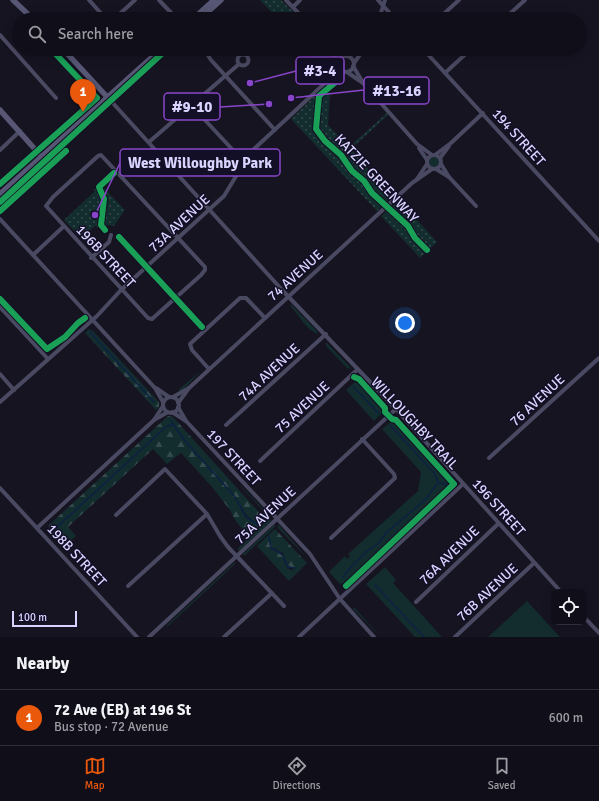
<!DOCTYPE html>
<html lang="en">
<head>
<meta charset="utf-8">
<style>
  body { margin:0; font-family:Signika,sans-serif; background:#191822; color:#f1f3f6 }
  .controls { position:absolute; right:12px; bottom:12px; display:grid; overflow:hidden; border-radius:8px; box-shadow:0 2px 10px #0003 }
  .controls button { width:36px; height:36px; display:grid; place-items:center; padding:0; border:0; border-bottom:1px solid #302f38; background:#100f19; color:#f1f3f6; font:20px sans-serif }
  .scale { position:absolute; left:12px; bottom:10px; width:65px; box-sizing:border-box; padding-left:4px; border:2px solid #d9d4ff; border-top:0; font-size:11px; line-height:14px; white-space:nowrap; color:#d9d4ff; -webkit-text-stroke:3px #130f26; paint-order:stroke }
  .you { position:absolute; left:405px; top:323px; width:14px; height:14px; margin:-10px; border:3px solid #fff; border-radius:50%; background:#1a73e8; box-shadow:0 0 0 6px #1a73e833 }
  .badge { display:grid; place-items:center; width:26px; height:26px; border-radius:50%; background:#ea580c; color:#fff; font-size:13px; font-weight:700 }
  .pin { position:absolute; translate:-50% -33px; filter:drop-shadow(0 1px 2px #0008) }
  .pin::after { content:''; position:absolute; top:21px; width:14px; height:12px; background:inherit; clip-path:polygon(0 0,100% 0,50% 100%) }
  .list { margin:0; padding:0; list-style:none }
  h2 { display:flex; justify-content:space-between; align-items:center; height:52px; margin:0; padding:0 16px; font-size:17px }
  h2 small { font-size:13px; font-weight:400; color:#9c9ca2 }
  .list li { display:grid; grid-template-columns:26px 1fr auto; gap:12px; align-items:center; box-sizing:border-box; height:56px; padding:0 16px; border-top:1px solid #302f38 }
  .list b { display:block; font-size:15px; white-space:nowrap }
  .list p { margin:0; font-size:13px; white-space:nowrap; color:#9c9ca2 }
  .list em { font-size:13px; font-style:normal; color:#9c9ca2 }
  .icon { flex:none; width:22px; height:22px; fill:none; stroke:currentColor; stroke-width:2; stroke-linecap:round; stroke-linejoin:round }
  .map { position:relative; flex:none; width:599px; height:637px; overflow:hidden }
  .search { position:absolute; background:#100f19; box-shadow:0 2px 10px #0003; left:12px; right:12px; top:12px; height:44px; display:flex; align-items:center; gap:10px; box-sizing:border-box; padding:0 14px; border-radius:22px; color:#9c9ca2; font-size:15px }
  .sheet { height:108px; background:#100f19 }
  nav { display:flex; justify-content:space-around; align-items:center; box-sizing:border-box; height:56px; border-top:1px solid #302f38; background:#100f19; font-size:11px; color:#9c9ca2 }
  nav a { display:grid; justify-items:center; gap:2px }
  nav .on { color:#ea580c }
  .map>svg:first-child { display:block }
</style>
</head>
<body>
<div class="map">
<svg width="599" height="637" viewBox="0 0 599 637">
  <defs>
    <pattern id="forest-firs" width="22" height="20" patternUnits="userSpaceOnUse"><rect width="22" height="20" fill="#132c2d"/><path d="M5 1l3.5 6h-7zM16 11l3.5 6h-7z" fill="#354a4c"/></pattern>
    <pattern id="park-dots" width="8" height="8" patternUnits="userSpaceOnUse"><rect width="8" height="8" fill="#132c2d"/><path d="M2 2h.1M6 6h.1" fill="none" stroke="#354a4c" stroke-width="1.8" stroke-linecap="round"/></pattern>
  </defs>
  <rect width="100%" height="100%" fill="#161421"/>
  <!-- grass -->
  <g fill="#132c2d">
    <circle cx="434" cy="162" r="5.5"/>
    <path d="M291,304L316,330L318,334C307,331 299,315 291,307Z"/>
    <polygon points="326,342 349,366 351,369 347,368 326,346"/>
    <polygon points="202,370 181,392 178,390"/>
    <polygon points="356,381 384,411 374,421 346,390"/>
    <polygon points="393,420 450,481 450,485 345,583 340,584 329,572 345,556 347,559 350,556 348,554 418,491 421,472 382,429"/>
    <polygon points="240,486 241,486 271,517 269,517"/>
    <polygon points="269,519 271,520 270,522 239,551 238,548"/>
    <polygon points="275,524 275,527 245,555 242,555"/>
    <polygon points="278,524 309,560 278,528"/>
    <polygon points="235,562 235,564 167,627 167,625"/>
    <polygon points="385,567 396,580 393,583 442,637 415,637 366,584"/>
    <polygon points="527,601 560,637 488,637"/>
    <polygon points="354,607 381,637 353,609"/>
  </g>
  <!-- forest -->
  <g fill="url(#forest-firs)" fill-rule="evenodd">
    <polygon points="89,329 93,331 159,402 159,407 156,410 85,333"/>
    <path d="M168,416L173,417L266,520L248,536L235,520L230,510L212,487L181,453L167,464L153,449L68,527L76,536L64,547L49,531V525ZM235,497L247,516L258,525L245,517Z"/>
    <path d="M275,529L307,563L289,581L257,546ZM269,536L271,547L283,553L286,564L295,570C286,571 285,563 283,556L270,547Z"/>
  </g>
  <!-- park -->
  <g fill="url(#park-dots)">
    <polygon points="260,0 281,0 297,15 298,19 278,19"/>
    <path d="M305,49H328C340,67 336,69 322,83L320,84L317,81L318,63Z"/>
    <polygon points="326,85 330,91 328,125 349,147 387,113 388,115 351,149 393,196 377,211 291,119"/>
    <polygon points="102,186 125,210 114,226 107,225 102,230 95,226 81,238 64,220 95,191 94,189"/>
    <polygon points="399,200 437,242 420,258 381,216"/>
  </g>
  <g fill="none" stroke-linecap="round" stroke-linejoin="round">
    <!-- stream -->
    <g stroke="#0d2144" stroke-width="1.5">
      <polyline points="90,332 154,402"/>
      <polyline points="353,386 379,414"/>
      <polyline points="171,421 185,441 235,497 246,517 258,525"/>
      <polyline points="390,425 435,474 438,482"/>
      <polyline points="438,483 448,484"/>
      <polyline points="56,528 167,426 172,425"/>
      <polyline points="269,536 271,548 282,554 288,567 295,568"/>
      <polyline points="343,577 349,569 367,551 379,543 386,533 425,500 438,483"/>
      <polyline points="375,585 424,637"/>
    </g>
    <!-- street -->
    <g stroke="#4a4962" stroke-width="4">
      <polyline points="89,0 106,19"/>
      <polyline points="159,0 177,19"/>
      <polyline points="286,0 304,19"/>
      <polyline points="378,0 395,19"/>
      <polyline points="293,7 300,0"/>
      <polyline points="114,19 135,0"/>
      <polyline points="379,19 385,0"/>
      <polyline points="438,19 459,0"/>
      <polyline points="504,19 525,0"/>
      <polyline points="0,35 56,98"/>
      <polyline points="204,49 211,60 275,130"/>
      <polyline points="330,49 338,62"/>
      <polyline points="334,49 345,56"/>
      <polyline points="423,49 599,241"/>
      <circle cx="243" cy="60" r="5.5"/>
      <circle cx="346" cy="64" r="8"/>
      <polyline points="354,63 364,49"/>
      <polyline points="353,66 362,81"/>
      <polyline points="347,72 363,83 417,144 432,155"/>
      <polyline points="445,73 471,49"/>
      <polyline points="111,101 283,291 396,409 561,592"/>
      <polyline points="191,105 244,162"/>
      <polyline points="149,142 239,64"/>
      <polyline points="419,148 427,160"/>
      <polyline points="0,150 20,131"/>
      <circle cx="434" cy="162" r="7"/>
      <polygon points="101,155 205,267 205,270 201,275 152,319 148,318 46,206 53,197 98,156"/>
      <polyline points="435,155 451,143 483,113"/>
      <polyline points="440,158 449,146"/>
      <polyline points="441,164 449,177 476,206"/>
      <polyline points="436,169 449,177"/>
      <polyline points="417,179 427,164"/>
      <polyline points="0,219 155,388 163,402"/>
      <polyline points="33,255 63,227"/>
      <polyline points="91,258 109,242 111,235"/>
      <polyline points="0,307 48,359"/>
      <polyline points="209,369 192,350 190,344 240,298 246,298 265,318"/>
      <polyline points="0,374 14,390"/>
      <polyline points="156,388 169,397"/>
      <polyline points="173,397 189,388 412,183 432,169"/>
      <circle cx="171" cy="405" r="8"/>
      <polyline points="0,402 97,316 121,290 224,196 247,158 254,149 324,84 336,75 344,72"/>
      <polyline points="178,403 189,388"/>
      <polyline points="178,407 186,421"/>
      <polyline points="172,412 186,421 310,554 340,599 374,637"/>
      <polyline points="154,420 163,406"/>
      <polyline points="226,425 326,334"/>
      <polyline points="489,458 599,358"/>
      <polyline points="260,461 358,369"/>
      <polyline points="0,488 137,637"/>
      <polyline points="116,515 165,469 207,514 220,536 228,547 284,606"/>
      <polyline points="37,528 154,420 168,412"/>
      <polyline points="331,538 395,478 394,474 362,439"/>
      <polyline points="128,586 207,514"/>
      <polyline points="416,602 498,524"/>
      <polyline points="584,617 599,633"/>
      <polyline points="149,637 396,409"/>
      <polyline points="224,637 272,593"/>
      <polyline points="299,637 463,484"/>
      <polyline points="455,637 534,563"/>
    </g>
    <!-- secondary -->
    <g stroke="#575674" stroke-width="5.5">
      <polyline points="13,0 33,19"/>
      <polyline points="193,19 214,0"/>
      <polyline points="200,19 221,0"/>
      <polyline points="63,49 109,99"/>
      <polyline points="0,110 41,156 40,159"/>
      <polyline points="0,194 161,49"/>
      <polyline points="0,202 167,49"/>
    </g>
    <defs>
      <g id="cycleway">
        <polyline points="338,80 319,96 316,129 325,141 341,155 352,171 364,181 372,193 408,226 415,238 427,250"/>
        <polyline points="0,184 97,98 51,49"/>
        <polyline points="0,202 167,49"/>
        <polyline points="0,211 66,151"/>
        <polyline points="105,230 101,225 104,199 99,187 114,173"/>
        <polyline points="119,237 202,327"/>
        <polyline points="0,299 47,349 65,337 78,323 85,318"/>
        <polyline points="346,586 454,484 396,420 392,419 385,412 385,408 359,379 354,377"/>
      </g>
    </defs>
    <!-- cycleway casing -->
    <use href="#cycleway" stroke="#130f26" stroke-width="8"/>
    <!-- cycleway -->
    <use href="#cycleway" stroke="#1a9f57" stroke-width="6"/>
  </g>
  <g text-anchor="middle" stroke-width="3" stroke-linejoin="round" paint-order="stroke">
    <!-- street labels -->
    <g font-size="14" fill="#d9d4ff" stroke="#130f26">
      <text transform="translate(519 137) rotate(48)" y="5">194 STREET</text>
      <text transform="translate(377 178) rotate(47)" y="5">KATZIE GREENWAY</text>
      <text transform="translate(179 223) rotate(-43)" y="5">73A AVENUE</text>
      <text transform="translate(106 256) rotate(47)" y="5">196B STREET</text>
      <text transform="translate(295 275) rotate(-42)" y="5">74 AVENUE</text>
      <text transform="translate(269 372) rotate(-43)" y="5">74A AVENUE</text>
      <text transform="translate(537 400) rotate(-43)" y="5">76 AVENUE</text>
      <text transform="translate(302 407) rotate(-43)" y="5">75 AVENUE</text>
      <text transform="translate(415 423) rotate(47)" y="5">WILLOUGHBY TRAIL</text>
      <text transform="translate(234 457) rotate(47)" y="5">197 STREET</text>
      <text transform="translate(499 507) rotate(48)" y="5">196 STREET</text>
      <text transform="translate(265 515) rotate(-43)" y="5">75A AVENUE</text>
      <text transform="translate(77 555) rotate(47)" y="5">198B STREET</text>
      <text transform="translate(449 555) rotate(-44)" y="5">76A AVENUE</text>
      <text transform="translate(487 592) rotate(-43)" y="5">76B AVENUE</text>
    </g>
  </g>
  <!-- callouts -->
  <path fill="none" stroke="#8945c9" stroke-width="1.5" d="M250 83L296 71M291 98L364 90M269 104L220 107M95 215L120 163"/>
  <g fill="#8945c9" stroke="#130f26" stroke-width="1.5">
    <circle cx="250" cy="83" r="4"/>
    <circle cx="291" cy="98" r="4"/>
    <circle cx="269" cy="104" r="4"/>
    <circle cx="95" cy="215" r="4"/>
  </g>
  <g fill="#130f26" stroke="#8945c9" stroke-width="1.5">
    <rect x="296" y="57" width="48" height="27" rx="4"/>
    <rect x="364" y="77" width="65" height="27" rx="4"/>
    <rect x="164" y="93" width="56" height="27" rx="4"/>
    <rect x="120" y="149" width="160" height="27" rx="4"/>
  </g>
  <g font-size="15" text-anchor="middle" font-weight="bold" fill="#d9d4ff">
    <text x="320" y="76">#3-4</text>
    <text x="397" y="96">#13-16</text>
    <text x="192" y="112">#9-10</text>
    <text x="200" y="168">West Willoughby Park</text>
  </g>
</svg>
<div class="controls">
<button><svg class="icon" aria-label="locate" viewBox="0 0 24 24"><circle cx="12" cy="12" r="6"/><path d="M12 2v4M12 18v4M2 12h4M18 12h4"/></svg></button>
</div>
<div class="scale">100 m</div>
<div class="you"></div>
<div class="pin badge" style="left:83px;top:112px">1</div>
<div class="search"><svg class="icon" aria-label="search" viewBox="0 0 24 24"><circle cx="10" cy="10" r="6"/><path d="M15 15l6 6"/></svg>Search here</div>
</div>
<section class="sheet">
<h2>Nearby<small></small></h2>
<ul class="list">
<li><span class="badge">1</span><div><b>72 Ave (EB) at 196 St</b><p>Bus stop · 72 Avenue</p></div><em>600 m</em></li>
</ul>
</section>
<nav>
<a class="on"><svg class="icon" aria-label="map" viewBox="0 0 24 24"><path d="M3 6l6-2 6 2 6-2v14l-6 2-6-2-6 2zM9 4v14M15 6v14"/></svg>Map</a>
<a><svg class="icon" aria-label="directions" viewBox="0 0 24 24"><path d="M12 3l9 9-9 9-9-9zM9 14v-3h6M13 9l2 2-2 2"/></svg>Directions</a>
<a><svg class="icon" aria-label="saved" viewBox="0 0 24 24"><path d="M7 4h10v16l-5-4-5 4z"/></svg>Saved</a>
</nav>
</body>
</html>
